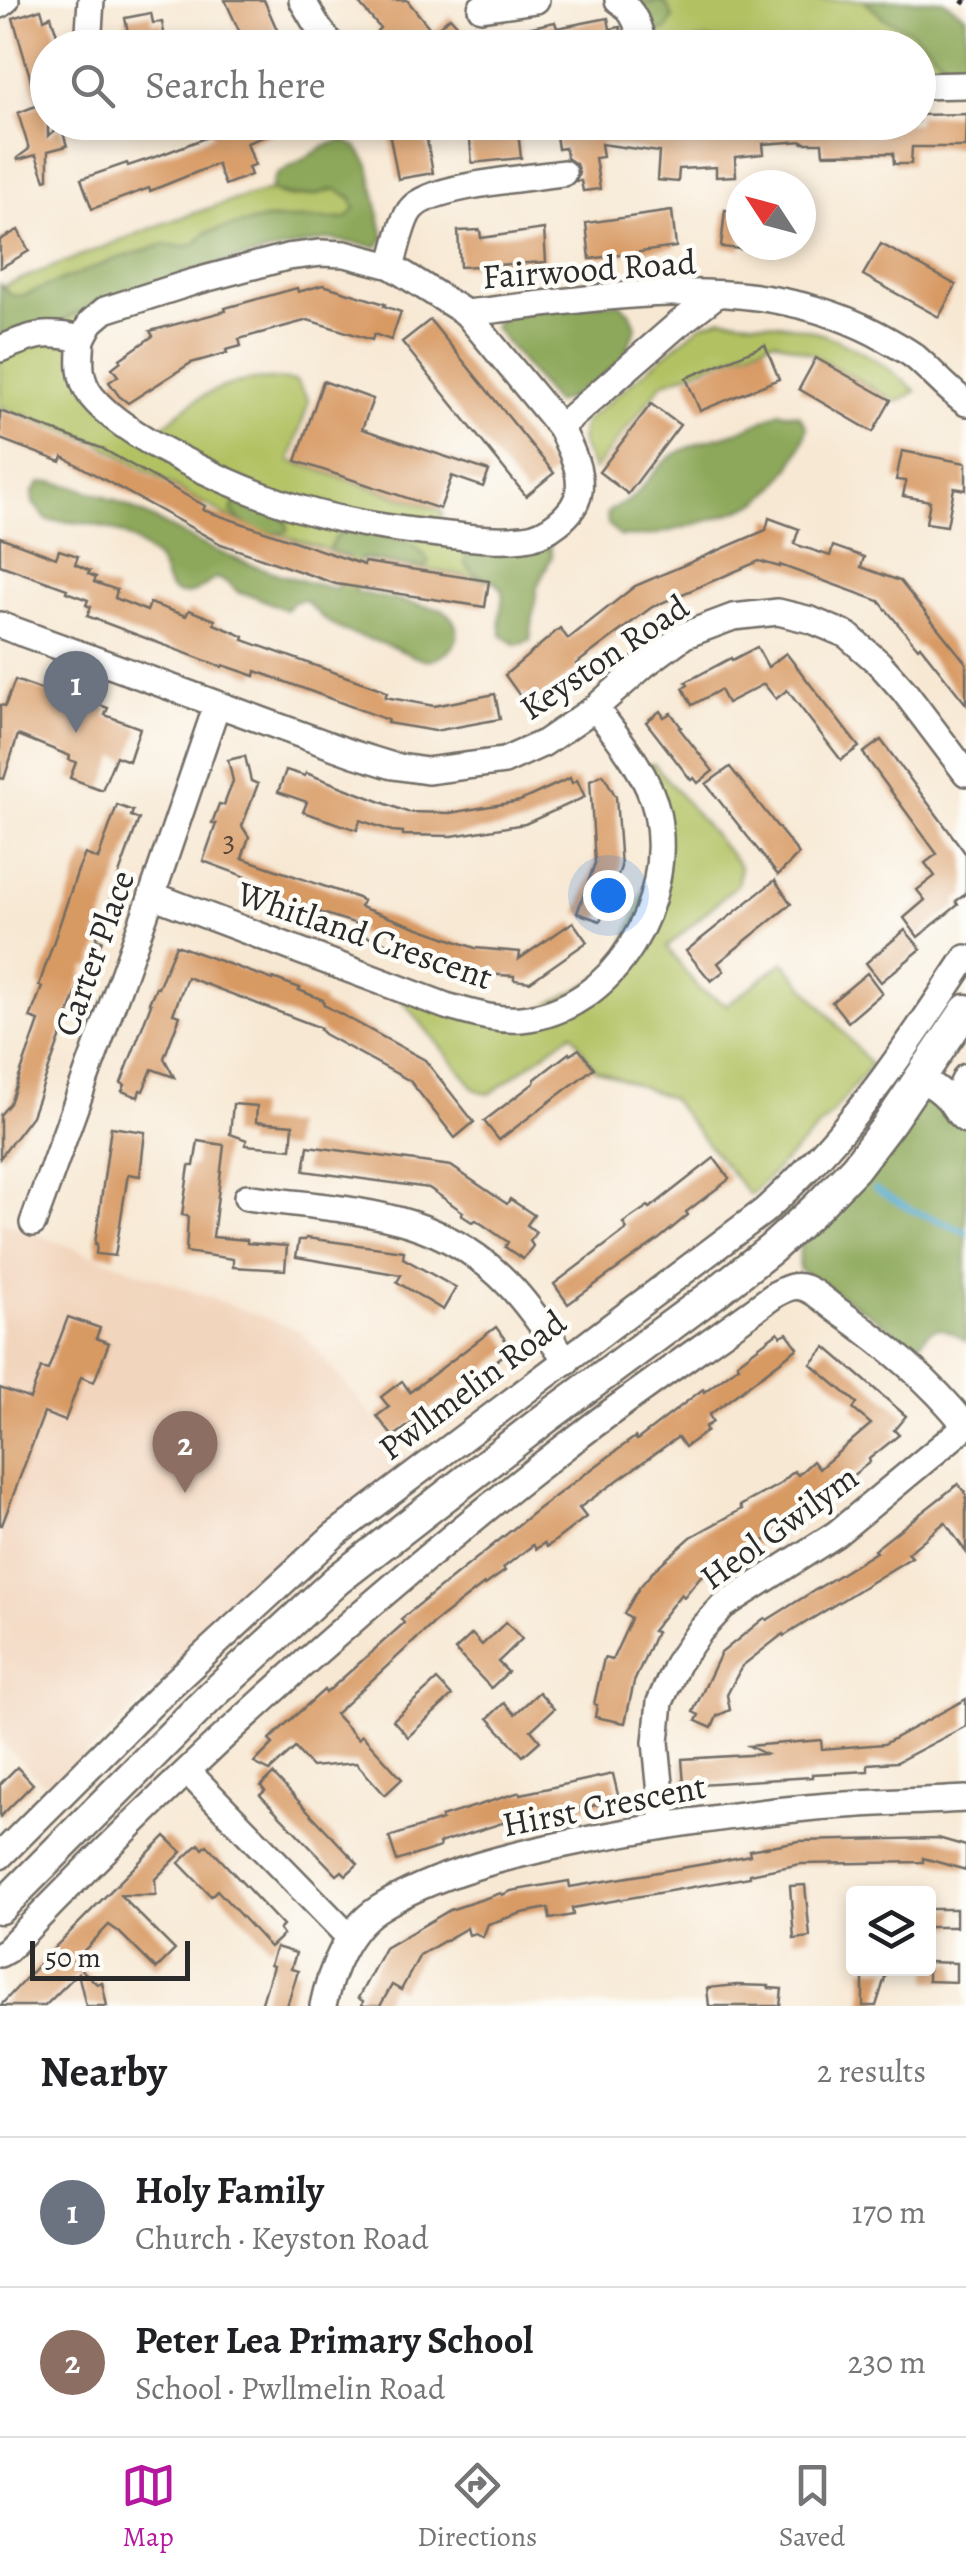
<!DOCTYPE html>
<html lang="en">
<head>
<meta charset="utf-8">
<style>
  body { margin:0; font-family:Alegreya,serif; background:#f6f6f6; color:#202124 }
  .controls { position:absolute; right:30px; bottom:30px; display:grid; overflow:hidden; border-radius:10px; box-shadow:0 5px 15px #0003 }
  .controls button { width:90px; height:90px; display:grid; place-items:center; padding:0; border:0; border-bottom:2px solid #e0e0e0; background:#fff; color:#202124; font:50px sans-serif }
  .compass { position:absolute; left:726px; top:170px; width:90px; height:90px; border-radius:50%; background:#fff; box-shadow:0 5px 15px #0003; rotate:306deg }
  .scale { position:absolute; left:30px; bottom:25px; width:160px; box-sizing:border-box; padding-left:10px; border:5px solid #2b2b2b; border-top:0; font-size:28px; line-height:35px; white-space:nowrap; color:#2b2b2b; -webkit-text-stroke:8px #fdfcf7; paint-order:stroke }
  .you { position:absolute; left:608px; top:895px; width:35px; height:35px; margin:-25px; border:8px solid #fff; border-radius:50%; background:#1a73e8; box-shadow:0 0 0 15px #1a73e833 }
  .badge { display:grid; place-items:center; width:65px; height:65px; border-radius:50%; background:#b5179e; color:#fff; font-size:32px; font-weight:700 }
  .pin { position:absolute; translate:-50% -82px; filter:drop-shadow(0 2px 5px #0008) }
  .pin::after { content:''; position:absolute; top:52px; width:35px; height:30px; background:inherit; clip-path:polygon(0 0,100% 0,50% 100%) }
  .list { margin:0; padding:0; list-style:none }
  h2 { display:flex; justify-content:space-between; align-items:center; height:130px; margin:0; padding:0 40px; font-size:42px }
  h2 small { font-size:32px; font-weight:400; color:#757577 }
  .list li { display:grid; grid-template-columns:65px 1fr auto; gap:30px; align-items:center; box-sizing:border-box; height:150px; padding:0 40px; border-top:2px solid #e0e0e0 }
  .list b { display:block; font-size:38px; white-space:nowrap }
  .list p { margin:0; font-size:32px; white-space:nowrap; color:#757577 }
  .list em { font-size:32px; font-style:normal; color:#757577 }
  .icon { flex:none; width:55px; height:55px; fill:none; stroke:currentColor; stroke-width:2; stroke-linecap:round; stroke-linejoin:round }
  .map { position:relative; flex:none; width:966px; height:2006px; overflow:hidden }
  .search { position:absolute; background:#fff; box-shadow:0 5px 15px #0003; left:30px; right:30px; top:30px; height:110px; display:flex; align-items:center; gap:25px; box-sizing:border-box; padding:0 35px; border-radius:55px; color:#757577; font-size:38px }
  .sheet { height:430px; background:#fff }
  nav { display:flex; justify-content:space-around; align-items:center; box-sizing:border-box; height:140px; border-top:2px solid #e0e0e0; background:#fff; font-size:28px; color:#757577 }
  nav a { display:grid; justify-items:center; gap:5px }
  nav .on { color:#b5179e }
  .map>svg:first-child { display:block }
</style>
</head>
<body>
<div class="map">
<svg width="966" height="2006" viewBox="0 0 966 2006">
  <rect width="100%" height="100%" fill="#fdfcf7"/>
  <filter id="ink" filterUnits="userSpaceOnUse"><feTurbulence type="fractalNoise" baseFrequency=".01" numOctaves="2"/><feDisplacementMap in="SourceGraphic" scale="20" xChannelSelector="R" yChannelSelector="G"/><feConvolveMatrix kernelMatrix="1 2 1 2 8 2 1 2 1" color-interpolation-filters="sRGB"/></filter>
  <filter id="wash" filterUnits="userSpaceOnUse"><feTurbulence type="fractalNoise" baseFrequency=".0048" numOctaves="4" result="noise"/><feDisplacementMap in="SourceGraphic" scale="40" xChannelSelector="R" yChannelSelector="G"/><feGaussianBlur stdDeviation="2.25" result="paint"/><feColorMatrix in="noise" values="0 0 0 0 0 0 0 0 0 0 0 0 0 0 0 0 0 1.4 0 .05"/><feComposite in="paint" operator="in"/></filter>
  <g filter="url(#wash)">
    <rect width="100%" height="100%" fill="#f7e8d3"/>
    <!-- built -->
    <g fill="#f2d5bd">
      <polygon points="0,1221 301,1331 410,1461 328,1526 50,1790 0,1740"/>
      <polygon points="56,1943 104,1990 107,2006 7,2006 6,1998"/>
    </g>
    <!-- green -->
    <g fill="#b2c264" stroke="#6e7648" stroke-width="2.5">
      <polygon points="640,0 864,0 882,17 912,32 923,41 951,70 955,85 919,86 918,48 751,48 733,41 682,44 676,47 644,47 630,9"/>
      <polygon points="335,189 351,198 355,209 346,219 266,219 207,232 195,244 183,247 165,244 25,295 12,296 3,286 165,223 234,200 271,190 287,197 315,195"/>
      <path d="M100,303L79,370L150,440C191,395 234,372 296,381L309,401L290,461L442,511L441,534L482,539L493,580L348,557L226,516L97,442L0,407V341Z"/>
      <path d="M722,318C745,321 770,322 792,326C838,335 882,360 916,391L898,402L810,353L774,340L663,383L594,470C586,453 575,440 585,421L701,325Z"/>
      <polygon points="654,764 740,866 738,884 667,947 699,989 727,1005 784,962 871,1065 832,1114 750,1196 670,1098 595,1069 572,1033 490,1094 483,1093 475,1089 389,984 521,1019 616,969 659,847 636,765"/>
    </g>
    <!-- forest -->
    <g fill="#8da85a" stroke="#5c6a42" stroke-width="2.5">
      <polygon points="864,0 943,0 966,16 966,71 951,70 923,41 912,32 882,17"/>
      <polygon points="657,1 667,5 673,18 667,29 656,33 639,28 630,9"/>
      <polygon points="703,40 733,41 751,47 676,47 682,44"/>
      <path d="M343,140L357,147L369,165L384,238L377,247L329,239L216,264L114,296L45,329L0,341V284L12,296L25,295L113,260L165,244L183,247L195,244L207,232L266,219H346L355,209L351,197L335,189C313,196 293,199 271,190L274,179L279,173L328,145Z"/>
      <polygon points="619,303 631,313 636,327 623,358 597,380 569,398 555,403 494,327 506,309"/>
      <path d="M779,412L799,415L807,427C802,452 783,483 762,499C748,511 662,535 643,536C635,537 627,536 619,536L608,524L607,513C615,506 626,504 633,497C646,484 655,468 671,457C691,443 714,439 736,432C751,427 765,419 779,412Z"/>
      <path d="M53,482C113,493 156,522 210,548C249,566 294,580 336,589L348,557L332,552L330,549L335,538L344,531C373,536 416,533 429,563L422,568L361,558L355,592L444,610C446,612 453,619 454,622C466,642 441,664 421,659C412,657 402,650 392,647C354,633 333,634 305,600L293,602L286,610L254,596L239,593L229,583L216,578C205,585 194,596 181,594C164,591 167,577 160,565C155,555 140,545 131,539C106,522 76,523 47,520L33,503L32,493L40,483Z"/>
      <path d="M235,500C254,502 286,506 288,530C269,540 243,526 231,511Z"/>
      <path d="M482,539L549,542L552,556L537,587L530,641L517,645L502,636C501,630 500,624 500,619C500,605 509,590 493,581C479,573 478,580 465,564L466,552Z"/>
      <path d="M929,1097L966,1120V1341C939,1323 929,1323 914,1354C897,1323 829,1292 799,1269L800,1244L844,1199L920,1103Z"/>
    </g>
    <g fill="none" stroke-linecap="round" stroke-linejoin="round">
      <!-- stream -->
      <polyline stroke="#52a9cf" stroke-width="6" points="875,1189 910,1209 966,1232"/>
    </g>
    <g id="blocks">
      <!-- building -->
      <g fill="#d89a64">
        <polygon points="225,0 264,0 285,48 229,48 241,35"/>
        <polygon points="356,0 407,0 433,32 450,17 470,39 461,48 390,48 377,31 380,28"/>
        <polygon points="41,9 44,19 51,16 61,47 48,48 48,136 61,126 67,146 48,151 48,179 45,180 36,155 18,160 17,158 29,149 18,113 38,105 13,18"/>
        <polygon points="151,13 153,23 162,22 167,48 131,48 125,18"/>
        <polygon points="608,18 610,29 620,27 625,48 484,48 483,39 515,33 514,31 555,22 557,28"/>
        <polygon points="966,114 965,147 912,147 911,164 894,164 893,153 823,154 822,143 803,143 803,141 763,144 764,154 735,157 736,176 716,177 716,167 679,169 678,182 657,180 659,152 601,144 603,157 595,158 600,189 583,191 581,181 576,181 579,172 576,164 567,158 565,148 558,149 554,122 664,122 666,129 730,126 730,122 916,123 918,122 918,115"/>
        <polygon points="208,122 298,124 247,143 255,165 248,167 251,175 225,185 217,164 150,191 149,188 92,209 81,179 127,163 128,166 158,156 213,135"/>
        <polygon points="517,123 521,158 472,163 469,128"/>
        <polygon points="424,124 433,173 398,179 389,132"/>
        <polygon points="725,210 741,212 741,249 721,247"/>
        <polygon points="672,211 676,247 590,259 586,223"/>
        <polygon points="544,229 546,262 460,267 458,231 480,230 481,238"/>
        <polygon points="18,230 29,251 0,268 0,240"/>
        <polygon points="881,244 956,285 939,317 863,275"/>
        <polygon points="323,285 385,304 384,306 401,312 391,340 374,334 372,340 308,320 239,339 241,346 226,350 227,353 191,363 128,403 119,396 109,382 118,376 112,368 121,361 120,359 153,336 150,331 226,311 225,308 297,288 298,292"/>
        <polygon points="430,320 554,473 526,496 402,342"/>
        <polygon points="765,345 779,379 700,411 686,378"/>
        <polygon points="816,358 891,400 873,432 799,389"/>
        <polygon points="323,381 373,399 362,429 489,471 483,487 452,476 440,509 296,461"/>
        <polygon points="651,404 680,425 628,494 599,472"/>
        <polygon points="0,411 101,448 205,506 203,510 364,565 364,562 489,581 485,607 336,584 221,544 63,457 61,462 0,439"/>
        <polygon points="902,451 966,463 966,490 954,488 947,526 926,523 930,501 903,496 906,481 896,480"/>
        <polygon points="769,518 799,529 794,544 830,556 833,546 864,557 861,567 900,581 966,663 966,704 920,646 918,648 879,601 780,565 780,567 759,561 652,607 576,664 579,668 534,703 524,693 520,696 505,675 560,628 568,639 635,586 766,530"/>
        <polygon points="0,537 56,558 59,550 78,556 75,564 90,571 88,574 96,577 94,582 117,590 115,598 147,611 150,603 186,616 189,610 215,620 214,624 236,633 244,637 243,640 381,689 387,693 385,697 434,706 495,694 500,719 435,731 387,723 388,720 256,671 255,676 223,665 222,667 87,616 91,607 86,605 88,600 66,592 67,589 0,565"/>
        <polygon points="757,647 768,667 786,653 859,747 841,760 787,690 776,699 764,684 727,703 720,690 692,705 683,688 688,685 686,682 731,658 732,660"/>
        <polygon points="15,680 78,703 80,698 108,708 105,715 140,728 129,761 116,756 102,790 70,778 76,762 69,760 70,756 18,735 4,779 0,778 0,705 5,706"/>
        <polygon points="660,711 664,717 671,713 681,727 679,728 713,771 698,783 694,778 691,780 646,722"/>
        <polygon points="881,740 966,854 966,894 956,901 958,905 918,937 904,918 925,900 917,890 935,876 925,863 937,854 863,753"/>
        <polygon points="245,756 251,781 258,784 242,826 249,837 242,858 358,898 363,901 360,907 475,948 520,952 519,959 573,922 587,942 530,982 514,980 514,976 469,973 357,933 360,925 266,895 268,885 203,861 216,824 212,823 219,804 224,805 233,781 228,760"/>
        <polygon points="730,767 799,854 778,875 706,784"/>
        <polygon points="286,770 305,776 306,773 407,812 450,813 520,801 570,778 572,783 577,780 585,797 525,824 452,836 403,835 403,832 392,831 360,820 357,830 303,812 307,802 278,792"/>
        <polygon points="603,774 616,797 621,867 600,921 577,913 595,863 590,780"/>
        <polygon points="117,805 133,811 131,816 139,819 96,938 102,940 91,968 86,966 32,1116 0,1158 0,1115 10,1103 39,1021 30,1018 42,987 39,985 78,870 85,854 98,859"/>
        <polygon points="775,880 791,904 718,963 724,971 711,981 686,951"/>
        <polygon points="905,930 921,949 881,982 866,963"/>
        <polygon points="176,945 273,980 273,978 300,988 299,990 323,1000 324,1005 425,1060 474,1122 455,1138 410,1081 324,1034 320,1030 321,1028 187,977 173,1014 180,1016 164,1058 174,1077 152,1069 143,1091 140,1090 138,1097 122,1091 125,1085 121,1083 151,1004 149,1003 156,987 158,988"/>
        <polygon points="867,973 882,993 848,1022 832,1002"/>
        <polygon points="579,1049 594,1068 499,1140 484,1121 534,1083 535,1079 569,1053 570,1055"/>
        <polygon points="233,1104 257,1106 256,1122 293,1125 291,1149 245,1145 247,1140 230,1134"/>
        <polygon points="111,1127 145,1132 140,1176 128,1174 115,1256 96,1254 97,1244 95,1244"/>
        <polygon points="198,1141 224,1145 213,1237 247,1240 247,1243 287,1246 285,1270 233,1267 233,1259 186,1252 188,1216 182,1215 189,1166 194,1166"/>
        <polygon points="308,1146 451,1166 507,1204 510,1199 534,1215 527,1225 536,1232 530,1241 533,1246 523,1259 505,1247 508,1242 476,1220 472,1222 461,1215 463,1212 429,1188 304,1171"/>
        <polygon points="714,1158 729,1178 727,1181 686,1212 688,1215 659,1239 568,1304 554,1284 627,1229 623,1223 648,1206 650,1208"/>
        <polygon points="306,1238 404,1251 403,1258 456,1288 443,1310 397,1282 401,1275 296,1257 299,1240 305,1240"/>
        <polygon points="68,1317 100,1328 96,1338 109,1343 94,1382 81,1377 65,1421 44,1413 2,1525 0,1525 0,1388 30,1399 41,1368 48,1370"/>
        <polygon points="496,1327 512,1349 393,1437 377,1416 389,1407 381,1397 402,1381 410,1392"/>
        <polygon points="778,1332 781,1336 787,1333 798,1348 709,1415 713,1422 705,1427 707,1431 685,1447 678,1437 579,1508 586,1517 547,1547 544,1543 536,1549 533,1545 503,1568 505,1571 485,1585 484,1584 435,1622 335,1714 358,1739 362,1735 402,1779 385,1795 356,1763 312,1767 295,1748 270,1771 254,1763 273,1744 269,1740 288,1722 324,1690 326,1693 404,1623 401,1619 421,1603 538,1509 635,1437 637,1440 703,1389 704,1392 739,1366 737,1363"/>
        <polygon points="826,1347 906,1416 894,1430 899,1435 869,1459 870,1462 798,1518 801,1520 782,1536 772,1542 769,1538 713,1569 700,1577 684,1597 681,1594 652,1631 656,1632 634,1682 625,1723 595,1717 597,1705 594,1704 604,1658 612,1660 631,1619 624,1614 639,1588 655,1569 691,1537 742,1509 740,1506 780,1484 794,1471 798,1475 813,1461 819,1469 871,1424 853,1409 857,1403 811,1364"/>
        <polygon points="958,1484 966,1494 966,1552 945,1522 908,1553 912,1557 784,1636 783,1634 742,1666 727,1695 730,1710 717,1716 712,1728 696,1721 699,1715 693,1712 721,1653 763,1619 765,1618 767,1620 876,1552 874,1550"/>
        <polygon points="506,1622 522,1639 498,1662 508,1672 491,1688 455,1650 472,1634 482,1645"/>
        <polygon points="437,1680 452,1696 408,1737 393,1720"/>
        <polygon points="539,1692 554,1709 531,1730 540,1741 523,1756 488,1718 504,1703 515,1714"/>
        <polygon points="966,1699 966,1726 897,1762 868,1764 868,1771 812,1774 812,1777 684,1785 682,1759 765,1754 749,1746 810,1741 821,1740 822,1749 884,1744"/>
        <polygon points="17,1767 33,1784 0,1817 0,1784"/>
        <polygon points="273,1774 358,1864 346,1875 342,1871 337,1875 260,1795 265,1791 261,1786"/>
        <polygon points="613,1774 619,1799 617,1801 519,1820 518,1818 439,1843 440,1847 397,1861 389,1837 442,1820 441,1817 520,1792 521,1794"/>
        <polygon points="165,1836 182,1852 155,1879 156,1895 120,1895 175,1950 156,1969 119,1932 109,1925 73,1962 97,1984 102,1982 107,2006 86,2006 78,1973 45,2006 0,2006 56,1946"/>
        <polygon points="938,1838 966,1846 966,1870 923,1858 923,1862 801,1864 750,1874 750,1877 572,1908 573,1915 550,1919 548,1908 522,1913 488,1924 483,1937 475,1933 469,1935 467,1928 420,1955 401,1990 392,1985 380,2006 362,2006 363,2001 358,1998 385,1948 450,1910 501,1893 502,1895 511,1891 569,1881 570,1887 716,1862 750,1855 749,1850 799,1841"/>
        <polygon points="199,1844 203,1849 207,1845 283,1926 279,1930 283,1935 270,1947 217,1890 211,1896 179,1863"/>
        <polygon points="805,1885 810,1937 794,1939 790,1886"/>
        <rect x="928" y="1909" width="28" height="18"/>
        <polygon points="276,1947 296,1953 291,1969 298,1971 287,2006 261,2006 273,1966 270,1965"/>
        <polygon points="928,1962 956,1963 956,1982 928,1981"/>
        <polygon points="863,1968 888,1968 876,2006 863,2006"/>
        <polygon points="737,1985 769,1986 769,1988 782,1989 780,2006 709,2006 707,1988"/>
      </g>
    </g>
  </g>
  <g filter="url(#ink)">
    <use href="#blocks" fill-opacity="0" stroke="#726d66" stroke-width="2.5"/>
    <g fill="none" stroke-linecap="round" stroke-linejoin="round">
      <defs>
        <g id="minor">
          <polyline points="91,0 89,31 95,48"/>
          <polyline points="302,0 318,27 334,48"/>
          <path d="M618,0C635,11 639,28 644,48"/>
          <polyline points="0,5 6,0"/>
          <polyline points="481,8 536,0"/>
          <polyline points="918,86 966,85"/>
          <polyline points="121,122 122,126"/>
          <path d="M391,266C396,251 402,218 412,208C432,185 530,178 563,173"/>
          <path d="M466,313C601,299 749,267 875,333C888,340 903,348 914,356C932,371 947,389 966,403"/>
          <polyline points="82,339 91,322 105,310 193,282 287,257 321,253 345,254 391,266 466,313 560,427 676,326 716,295"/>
          <path d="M0,349C36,334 44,331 82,339C80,361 78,379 92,397C125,438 227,483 277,501C332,521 390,529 448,535C473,538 500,541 524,538C546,536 576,514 579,491C582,469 569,446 560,427"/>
          <polyline points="0,625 354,754 393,766 427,771 504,761 544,743 595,708 644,665 685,635 733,617 778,612 811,620 847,635 879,663 904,691 966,773"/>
          <path d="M152,895L446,1006C471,1013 495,1021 521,1019C616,1010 675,901 657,813C648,773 619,739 595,708"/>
          <path d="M920,1078C931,1084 941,1090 949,1100C956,1108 957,1115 966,1120"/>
          <polyline points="953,1104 966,1077"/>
          <path d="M247,1197C347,1212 436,1207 511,1287C532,1309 549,1336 567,1361"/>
          <polyline points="33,1223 152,895 217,705"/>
          <polyline points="188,1772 349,1937"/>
          <polyline points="664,1825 656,1742 660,1702 677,1664 700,1631 723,1606 836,1534 966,1426"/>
          <path d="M0,1856L168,1688L333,1536L764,1211C850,1134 903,1053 966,958"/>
          <path d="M0,1954L7,1950C181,1769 367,1599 566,1446C634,1393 706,1345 776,1294C786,1289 793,1284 805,1288C816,1292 827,1303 837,1310C885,1344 930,1380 966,1426"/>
          <path d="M323,2006C330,1971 347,1929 378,1909C434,1873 515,1854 580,1841C655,1826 730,1815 806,1808C859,1803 913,1802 966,1799"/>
        </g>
        <polyline id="tertiary" points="0,1908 211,1696 337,1580 546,1418 715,1293 771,1249 817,1207 855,1168 890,1122 966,1010"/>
      </defs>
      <!-- minor casing -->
      <use href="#minor" stroke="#726d66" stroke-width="30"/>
      <!-- tertiary casing -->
      <use href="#tertiary" stroke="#726d66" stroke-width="35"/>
      <!-- minor -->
      <use href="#minor" stroke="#fff" stroke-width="25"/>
      <!-- tertiary -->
      <use href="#tertiary" stroke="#fff" stroke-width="30"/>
      <!-- rail -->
      <polyline stroke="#2b2b2b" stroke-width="6" stroke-dasharray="15 8" stroke-linecap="butt" points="962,0 966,3"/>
    </g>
  </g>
  <g text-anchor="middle" stroke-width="9" stroke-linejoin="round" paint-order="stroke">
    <!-- number labels -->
    <g font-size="30" fill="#564739">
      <text x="229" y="851">3</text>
    </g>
    <!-- street labels -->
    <g font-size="35" fill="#2b2b2b" stroke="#fdfcf7">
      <text transform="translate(589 269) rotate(-4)" y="12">Fairwood Road</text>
      <text transform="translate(604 657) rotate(-34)" y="12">Keyston Road</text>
      <text transform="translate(365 935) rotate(19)" y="12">Whitland Crescent</text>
      <text transform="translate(94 953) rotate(-70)" y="12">Carter Place</text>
      <text transform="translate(472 1385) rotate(-37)" y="12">Pwllmelin Road</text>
      <text transform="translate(779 1527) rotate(-36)" y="12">Heol Gwilym</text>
      <text transform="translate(604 1805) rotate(-11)" y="12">Hirst Crescent</text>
    </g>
  </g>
</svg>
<div class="controls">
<button><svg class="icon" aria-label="layers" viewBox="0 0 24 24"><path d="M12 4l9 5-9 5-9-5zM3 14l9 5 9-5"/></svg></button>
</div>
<svg class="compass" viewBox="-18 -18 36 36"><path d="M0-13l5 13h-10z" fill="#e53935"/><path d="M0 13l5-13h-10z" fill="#757577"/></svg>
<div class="scale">50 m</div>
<div class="you"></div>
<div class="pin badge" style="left:76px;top:733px;background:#6b7280">1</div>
<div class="pin badge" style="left:185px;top:1493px;background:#8d6e63">2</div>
<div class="search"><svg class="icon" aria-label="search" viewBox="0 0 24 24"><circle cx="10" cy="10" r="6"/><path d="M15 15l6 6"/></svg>Search here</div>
</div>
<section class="sheet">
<h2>Nearby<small>2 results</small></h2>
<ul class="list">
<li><span class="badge" style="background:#6b7280">1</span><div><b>Holy Family</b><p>Church · Keyston Road</p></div><em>170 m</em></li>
<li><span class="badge" style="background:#8d6e63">2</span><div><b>Peter Lea Primary School</b><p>School · Pwllmelin Road</p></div><em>230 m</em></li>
</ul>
</section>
<nav>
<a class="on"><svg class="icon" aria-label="map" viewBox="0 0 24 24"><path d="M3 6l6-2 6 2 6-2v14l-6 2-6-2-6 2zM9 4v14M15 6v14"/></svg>Map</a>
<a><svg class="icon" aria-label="directions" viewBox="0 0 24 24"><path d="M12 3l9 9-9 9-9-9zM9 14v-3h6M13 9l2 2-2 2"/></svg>Directions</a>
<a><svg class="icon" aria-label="saved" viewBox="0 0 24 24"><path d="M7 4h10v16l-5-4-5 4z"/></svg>Saved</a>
</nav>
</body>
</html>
